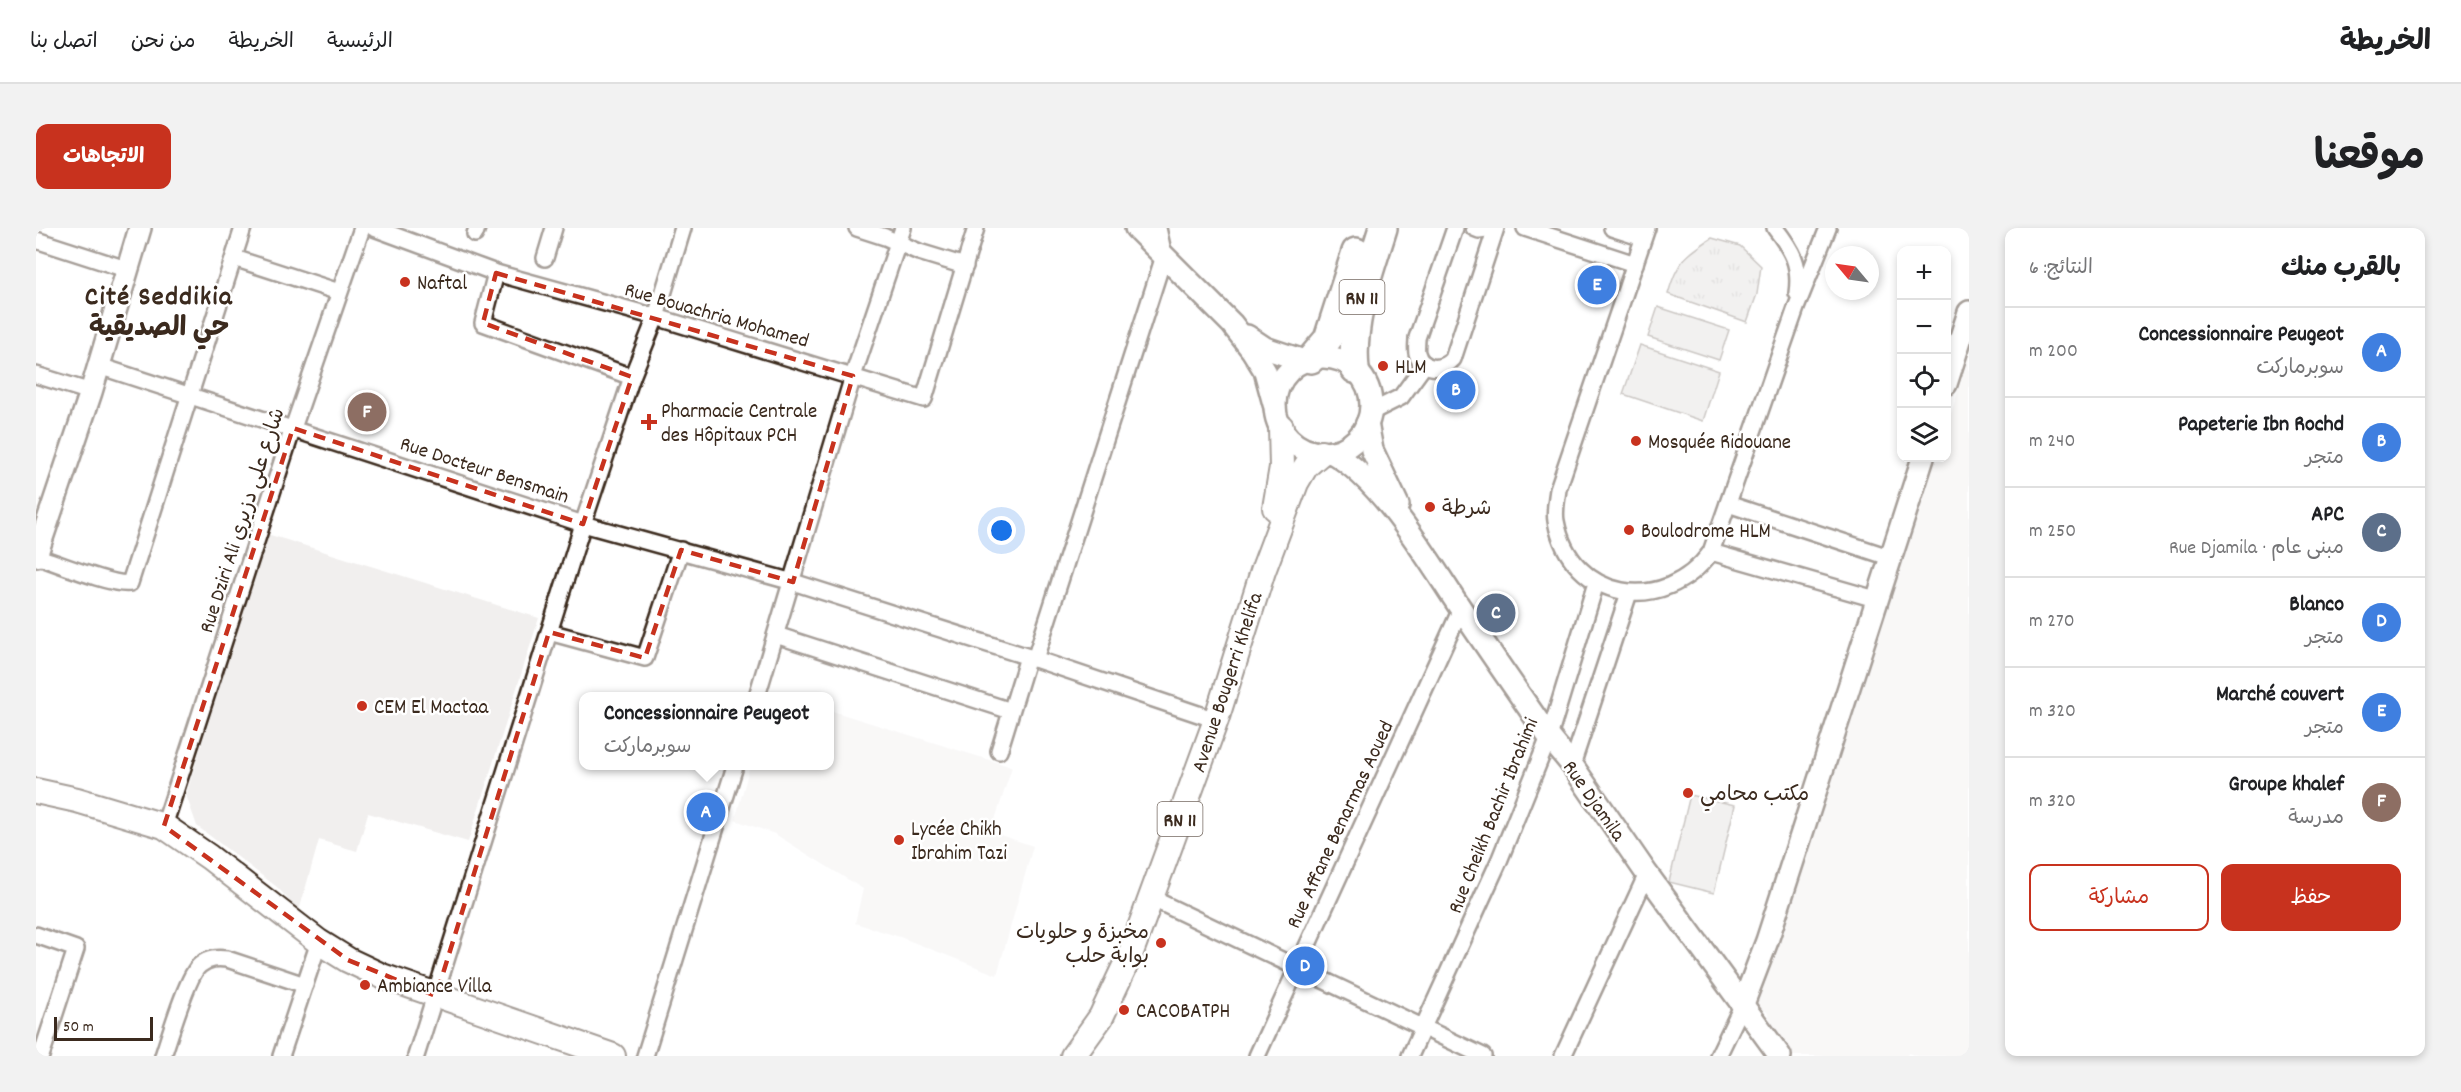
<!DOCTYPE html>
<html lang="ar">
<head>
<meta charset="utf-8">
<style>
  body { margin:0; font-family:Dekko,"Playpen Sans Arabic",sans-serif; background:#f2f2f2; color:#202124; direction:rtl }
  .controls { position:absolute; right:18px; top:18px; display:grid; overflow:hidden; border-radius:12px; box-shadow:0 3px 9px #0003 }
  .controls button { width:54px; height:54px; display:grid; place-items:center; padding:0; border:0; border-bottom:2px solid #e0e0e0; background:#fff; color:#202124; font:30px sans-serif }
  .compass { position:absolute; left:1789px; top:18px; width:54px; height:54px; border-radius:50%; background:#fff; box-shadow:0 3px 9px #0003; rotate:299deg }
  .scale { position:absolute; left:18px; bottom:15px; width:99px; box-sizing:border-box; padding-left:6px; border:3px solid #3b2a1e; border-top:0; font-size:16px; line-height:21px; white-space:nowrap; color:#3b2a1e; -webkit-text-stroke:4px #fff; paint-order:stroke }
  .you { position:absolute; left:966px; top:303px; width:21px; height:21px; margin:-15px; border:4px solid #fff; border-radius:50%; background:#1a73e8; box-shadow:0 0 0 9px #1a73e833 }
  .badge { display:grid; place-items:center; width:39px; height:39px; border-radius:50%; background:#c8321e; color:#fff; font-size:20px; font-weight:700 }
  .pin { position:absolute; translate:-50% -50%; border:3px solid #fff; box-shadow:0 2px 6px #0006 }
  .popup { position:absolute; left:543px; top:464px; width:255px; height:78px; box-sizing:border-box; display:grid; place-content:center; border-radius:12px; background:#fff; filter:drop-shadow(0 2px 4px #0005); font-size:20px; white-space:nowrap; color:#757577 }
  .popup b { font-size:22px; color:#202124 }
  .popup::after { content:''; position:absolute; left:50%; top:100%; margin-left:-12px; border:12px solid transparent; border-top-color:#fff }
  .list { margin:0; padding:0; list-style:none }
  h2 { display:flex; justify-content:space-between; align-items:center; height:78px; margin:0; padding:0 24px; font-size:26px }
  h2 small { font-size:20px; font-weight:400; color:#757577 }
  .list li { display:grid; grid-template-columns:39px 1fr auto; gap:18px; align-items:center; box-sizing:border-box; height:90px; padding:0 24px; border-top:2px solid #e0e0e0 }
  .list b { display:block; font-size:22px; white-space:nowrap }
  .list p { margin:0; font-size:20px; white-space:nowrap; color:#757577 }
  .list em { font-size:20px; font-style:normal; color:#757577 }
  .actions { display:flex; gap:12px; padding:18px 24px }
  .actions a { flex:1; padding:14px 0; border:2px solid #c8321e; border-radius:12px; text-align:center; font-size:21px; color:#c8321e }
  .actions .main { background:#c8321e; color:#fff }
  .icon { flex:none; width:33px; height:33px; fill:none; stroke:currentColor; stroke-width:2; stroke-linecap:round; stroke-linejoin:round }
  .map { position:relative; flex:none; width:1933px; height:828px; overflow:hidden; direction:ltr; border-radius:12px }
  header { display:flex; align-items:center; gap:36px; box-sizing:border-box; height:84px; padding:0 30px; background:#fff; border-bottom:2px solid #e0e0e0 }
  header strong { font-size:28px }
  nav { display:flex; gap:33px; margin-inline-start:auto; font-size:21px }
  .intro { display:flex; align-items:center; justify-content:space-between; box-sizing:border-box; height:144px; padding:0 36px }
  h1 { margin:0; font-size:42px }
  .button { padding:15px 27px; border-radius:12px; background:#c8321e; color:#fff; font-size:21px; font-weight:700 }
  main { display:flex; gap:36px; padding:0 36px }
  aside { flex:1; background:#fff; border-radius:12px; box-shadow:0 3px 9px #0003 }
  .map>svg:first-child { display:block }
</style>
</head>
<body>
<header>
<strong>الخريطة</strong>
<nav><a>الرئيسية</a><a>الخريطة</a><a>من نحن</a><a>اتصل بنا</a></nav>
</header>
<div class="intro"><h1>موقعنا</h1><a class="button">الاتجاهات</a></div>
<main>
<aside>
<h2>بالقرب منك<small>النتائج: 6</small></h2>
<ul class="list">
<li><span class="badge" style="background:#3f7fe0">A</span><div><b>Concessionnaire Peugeot</b><p>سوبرماركت</p></div><em>200 m</em></li>
<li><span class="badge" style="background:#3f7fe0">B</span><div><b>Papeterie Ibn Rochd</b><p>متجر</p></div><em>240 m</em></li>
<li><span class="badge" style="background:#5c6f8a">C</span><div><b>APC</b><p>مبنى عام · Rue Djamila</p></div><em>250 m</em></li>
<li><span class="badge" style="background:#3f7fe0">D</span><div><b>Blanco</b><p>متجر</p></div><em>270 m</em></li>
<li><span class="badge" style="background:#3f7fe0">E</span><div><b>Marché couvert</b><p>متجر</p></div><em>320 m</em></li>
<li><span class="badge" style="background:#8d6e63">F</span><div><b>Groupe khalef</b><p>مدرسة</p></div><em>320 m</em></li>
</ul>
<div class="actions"><a class="main">حفظ</a><a>مشاركة</a></div>
</aside>
<div class="map">
<svg width="1933" height="828" viewBox="0 0 1933 828">
  <defs>
    <pattern id="park-tufts" width="24" height="20" patternUnits="userSpaceOnUse" patternTransform="scale(1.5)"><rect width="24" height="20" fill="#e2e0de"/><path d="M3 7l-1-3M5 7V3M7 7l1-3M15 17l-1-3M17 17v-4M19 17l1-3" fill="none" stroke="#c3c0be"/></pattern>
  </defs>
  <rect width="100%" height="100%" fill="#fff"/>
  <filter id="ink" filterUnits="userSpaceOnUse"><feTurbulence type="fractalNoise" baseFrequency=".0167" numOctaves="2"/><feDisplacementMap in="SourceGraphic" scale="12" xChannelSelector="R" yChannelSelector="G"/><feConvolveMatrix kernelMatrix="1 2 1 2 8 2 1 2 1" color-interpolation-filters="sRGB"/></filter>
  <g filter="url(#ink)">
    <!-- built -->
    <g fill="#f1efee">
      <polygon points="1933,129 1933,828 1880,828 1872,825 1871,828 1754,828 1744,815 1731,784 1718,778 1882,276 1889,265 1900,230 1910,230 1911,198"/>
      <polygon points="231,306 503,390 432,614 332,585 321,623 283,612 263,683 241,659 161,598 150,567"/>
      <polygon points="793,482 976,539 955,604 997,618 961,747 864,709 819,695 827,661 739,606 699,592 714,538 793,538"/>
    </g>
    <!-- park -->
    <path fill="url(#park-tufts)" stroke="#8e857e" stroke-width="1.5" d="M1676,10L1704,18L1725,38L1721,66L1711,94L1632,66C1641,34 1648,28 1676,10Z"/>
    <!-- pitch -->
    <g fill="#e2e0de" stroke="#8e857e" stroke-width="1.5">
      <polygon points="1622,79 1693,102 1683,132 1612,109"/>
      <polygon points="1604,117 1683,143 1667,193 1587,166"/>
      <polygon points="1654,567 1699,577 1678,665 1633,654"/>
    </g>
    <g fill="none" stroke-linecap="round" stroke-linejoin="round">
      <defs>
        <g id="street">
          <polyline points="338,0 460,45 620,89 888,171 940,0"/>
          <polyline points="821,0 849,9 883,24 929,38"/>
          <path d="M1419,0L1381,110C1381,114 1380,121 1381,125C1386,143 1406,143 1417,131L1460,0"/>
          <polyline points="1438,0 1443,2 1457,0"/>
          <polyline points="1489,0 1599,36"/>
          <polyline points="1576,0 1607,10"/>
          <path d="M1611,0L1522,261C1521,271 1518,282 1520,293C1535,373 1628,389 1675,324L1760,80L1792,0"/>
          <path d="M1739,0C1756,22 1765,36 1761,65"/>
          <polyline points="439,6 441,0"/>
          <polyline points="0,12 93,42"/>
          <polyline points="198,30 303,64"/>
          <polyline points="509,30 518,0"/>
          <polyline points="460,45 447,95 596,149"/>
          <polyline points="63,138 547,296 757,354 999,431 1180,492"/>
          <polyline points="0,147 55,164"/>
          <polyline points="1335,184 1365,169 1389,136"/>
          <polyline points="1692,276 1856,330"/>
          <polyline points="1675,324 1843,372"/>
          <path d="M0,328C18,334 80,359 94,355L207,0"/>
          <polyline points="513,404 609,430 645,322"/>
          <polyline points="740,407 975,483"/>
          <polyline points="999,431 1128,28 1122,0"/>
          <polyline points="721,468 817,148 867,0"/>
          <polyline points="963,523 992,429"/>
          <polyline points="1536,537 1593,365"/>
          <polyline points="128,598 257,200 326,0"/>
          <polyline points="1115,670 1447,828"/>
          <polyline points="0,707 40,721 5,828"/>
          <path d="M127,828C133,810 152,746 164,737C173,730 181,730 191,731L269,757"/>
          <polyline points="245,828 283,714"/>
          <polyline points="380,828 547,296 596,149 620,89 647,0"/>
          <polyline points="609,828 699,538"/>
          <polyline points="1221,828 1425,381"/>
          <polyline points="1374,828 1463,633 1513,509 1560,355"/>
          <polyline points="1527,828 1611,646"/>
          <polyline points="1682,828 1707,776"/>
        </g>
        <g id="secondary">
          <polyline points="1100,0 1196,96 1216,122 1229,143 1238,176"/>
          <polyline points="1211,108 1229,120 1268,133"/>
          <circle cx="1287" cy="177" r="48"/>
          <polyline points="1910,156 1933,84"/>
          <polyline points="1331,195 1336,222 1362,277"/>
          <path d="M1295,224C1347,253 1392,332 1425,381C1454,424 1483,466 1513,509L1536,537L1611,646L1744,828"/>
          <polyline points="0,328 55,164 104,0"/>
          <polyline points="1707,776 1731,713 1887,230"/>
        </g>
        <g id="primary">
          <polyline points="1239,280 1246,239 1245,199"/>
          <polyline points="0,563 41,572 128,598 173,629 283,714 312,732 346,748 577,828"/>
          <polyline points="1037,828 1065,789 1094,727 1180,492 1227,343 1260,255 1270,238 1285,225"/>
        </g>
        <g id="highway">
          <polyline points="1275,131 1292,111 1320,24"/>
          <path d="M1319,141C1314,92 1333,46 1347,0"/>
        </g>
      </defs>
      <!-- street casing -->
      <use href="#street" stroke="#3b2a1e" stroke-width="20"/>
      <!-- secondary casing -->
      <use href="#secondary" stroke="#3b2a1e" stroke-width="26"/>
      <!-- primary casing -->
      <use href="#primary" stroke="#3b2a1e" stroke-width="28"/>
      <!-- highway casing -->
      <use href="#highway" stroke="#3b2a1e" stroke-width="32"/>
      <!-- street -->
      <use href="#street" stroke="#fff" stroke-width="15"/>
      <!-- secondary -->
      <use href="#secondary" stroke="#fff" stroke-width="21"/>
      <!-- primary -->
      <use href="#primary" stroke="#fff" stroke-width="24"/>
      <!-- highway -->
      <use href="#highway" stroke="#fff" stroke-width="27"/>
    </g>
  </g>
  <!-- marked area -->
  <path d="M0 0H1933V828H0ZM460,45L817,148L757,354L645,322L609,430L513,404L400,768L312,732L128,598L257,200L547,296L596,149L447,95Z" fill="#fff" fill-opacity=".55" fill-rule="evenodd"/>
  <path fill="none" stroke="#c8321e" stroke-width="4.5" stroke-dasharray="12 8" stroke-linejoin="round" d="M460,45L817,148L757,354L645,322L609,430L513,404L400,768L312,732L128,598L257,200L547,296L596,149L447,95Z"/>
  <!-- markers -->
  <g fill="#c8321e" stroke="#fff" stroke-width="2">
    <circle cx="369" cy="54" r="6"/>
    <circle cx="1347" cy="138" r="6"/>
    <path d="M610 185h6v6h6v6h-6v6h-6v-6h-6v-6h6z"/>
    <circle cx="1600" cy="213" r="6"/>
    <circle cx="1394" cy="279" r="6"/>
    <circle cx="1593" cy="302" r="6"/>
    <circle cx="326" cy="478" r="6"/>
    <circle cx="1652" cy="565" r="6"/>
    <circle cx="863" cy="612" r="6"/>
    <circle cx="1125" cy="715" r="6"/>
    <circle cx="329" cy="757" r="6"/>
    <circle cx="1088" cy="782" r="6"/>
  </g>
  <g text-anchor="middle" stroke-width="5" stroke-linejoin="round" paint-order="stroke">
    <!-- shield labels -->
    <g fill="#fff" stroke="#766a62" stroke-width="1.5">
      <rect x="1303.5" y="52" width="45" height="34" rx="4.5"/>
      <rect x="1121.5" y="574" width="45" height="34" rx="4.5"/>
    </g>
    <g font-size="20" font-weight="bold" fill="#3b2a1e">
      <text x="1326" y="76">RN 11</text>
      <text x="1144" y="598">RN 11</text>
    </g>
    <!-- poi labels -->
    <g font-size="21" fill="#3b2a1e" stroke="#fff" text-anchor="start">
      <text x="381" y="61">Naftal</text>
      <text x="1359" y="145">HLM</text>
      <text x="625" y="189">Pharmacie Centrale<tspan x="625" dy="24">des Hôpitaux PCH</tspan></text>
      <text x="1612" y="220">Mosquée Ridouane</text>
      <text x="1406" y="286">شرطة</text>
      <text x="1605" y="309">Boulodrome HLM</text>
      <text x="338" y="485">CEM El Mactaa</text>
      <text x="1664" y="572">مكتب محامي</text>
      <text x="875" y="607">Lycée Chikh<tspan x="875" dy="24">Ibrahim Tazi</tspan></text>
      <text x="1113" y="710" text-anchor="end">مخبزة و حلويات<tspan x="1113" dy="24">بوابة حلب</tspan></text>
      <text x="341" y="764">Ambiance Villa</text>
      <text x="1100" y="789">CACOBATPH</text>
    </g>
    <!-- street labels -->
    <g font-size="21" fill="#3b2a1e" stroke="#fff">
      <text transform="translate(681 86) rotate(16)" y="7">Rue Bouachria Mohamed</text>
      <text transform="translate(449 241) rotate(18)" y="7">Rue Docteur Bensmain</text>
      <text transform="translate(205 292) rotate(-72)" y="7">Rue Dziri Ali شارع علي دزيري</text>
      <text transform="translate(1190 454) rotate(-72)" y="7">Avenue Bougerri Khelifa</text>
      <text transform="translate(1559 572) rotate(55)" y="7">Rue Djamila</text>
      <text transform="translate(1456 587) rotate(-68)" y="7">Rue Cheikh Bachir Ibrahimi</text>
      <text transform="translate(1303 596) rotate(-65)" y="7">Rue Affane Benarmas Aoued</text>
    </g>
    <!-- district labels -->
    <g font-size="27" font-weight="bold" letter-spacing="1.5" fill="#3b2a1e" stroke="#fff">
      <text x="123" y="76">Cité Seddikia<tspan x="123" dy="31">حي الصديقية</tspan></text>
    </g>
  </g>
</svg>
<div class="controls">
<button>+</button>
<button>−</button>
<button><svg class="icon" aria-label="locate" viewBox="0 0 24 24"><circle cx="12" cy="12" r="6"/><path d="M12 2v4M12 18v4M2 12h4M18 12h4"/></svg></button>
<button><svg class="icon" aria-label="layers" viewBox="0 0 24 24"><path d="M12 4l9 5-9 5-9-5zM3 14l9 5 9-5"/></svg></button>
</div>
<svg class="compass" viewBox="-18 -18 36 36"><path d="M0-13l5 13h-10z" fill="#e53935"/><path d="M0 13l5-13h-10z" fill="#757577"/></svg>
<div class="scale">50 m</div>
<div class="you"></div>
<div class="pin badge" style="left:670px;top:584px;background:#3f7fe0">A</div>
<div class="popup"><b>Concessionnaire Peugeot</b>سوبرماركت</div>
<div class="pin badge" style="left:1420px;top:162px;background:#3f7fe0">B</div>
<div class="pin badge" style="left:1460px;top:385px;background:#5c6f8a">C</div>
<div class="pin badge" style="left:1269px;top:738px;background:#3f7fe0">D</div>
<div class="pin badge" style="left:1561px;top:57px;background:#3f7fe0">E</div>
<div class="pin badge" style="left:331px;top:184px;background:#8d6e63">F</div>
</div>
</main>
</body>
</html>
